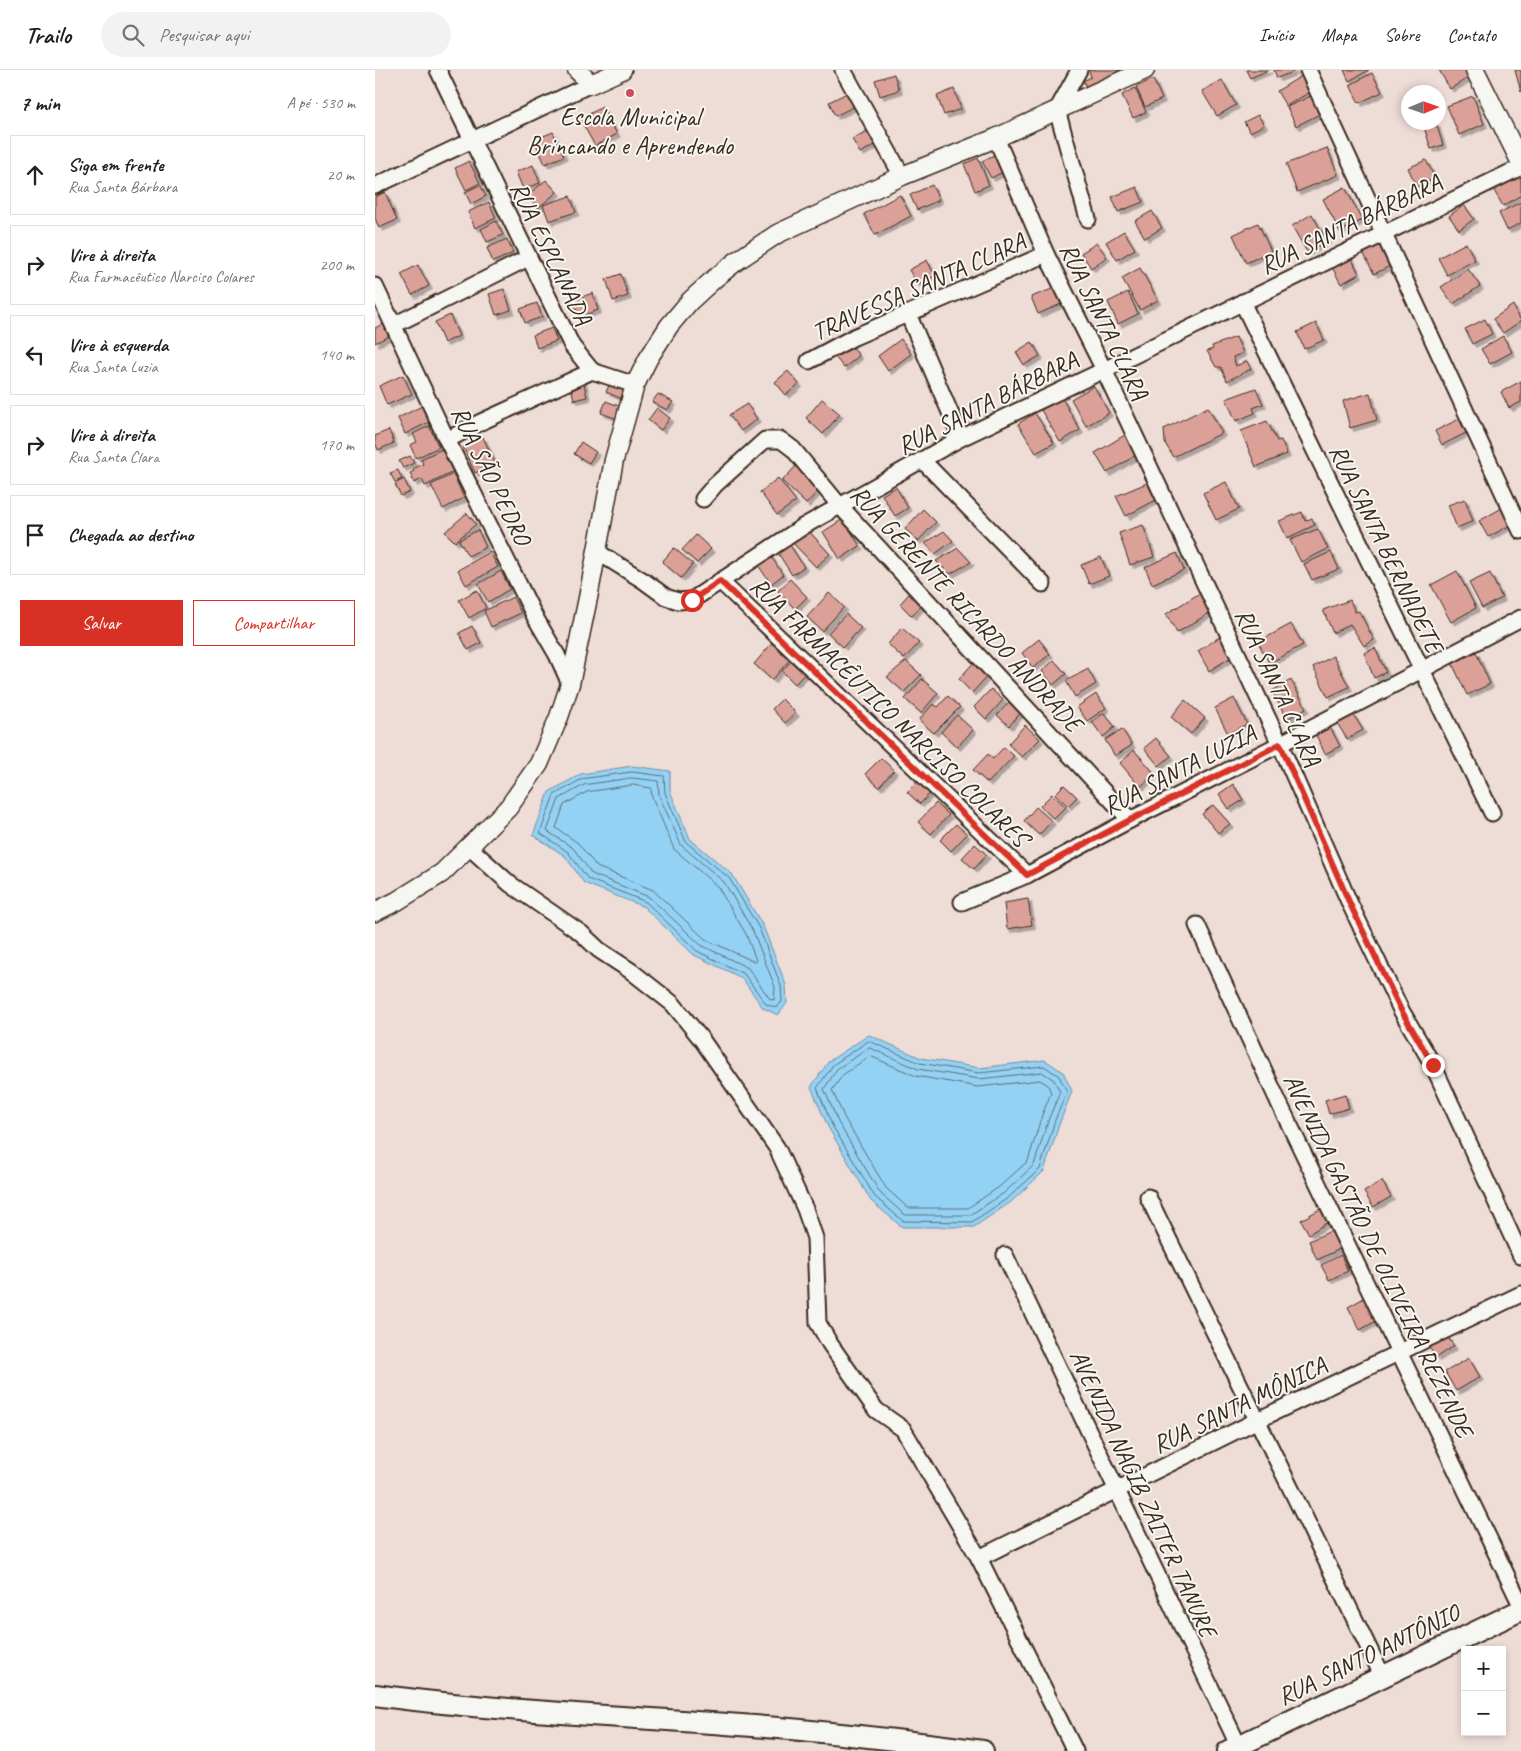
<!DOCTYPE html>
<html lang="pt">
<head>
<meta charset="utf-8">
<style>
  body { margin:0; font-family:Caveat,sans-serif; background:#f2f2f2; color:#202124 }
  .controls { position:absolute; right:15px; bottom:15px; display:grid; overflow:hidden; border-radius:0px; box-shadow:0 2px 8px #0003 }
  .controls button { width:45px; height:45px; display:grid; place-items:center; padding:0; border:0; border-bottom:1px solid #e0e0e0; background:#fff; color:#202124; font:25px sans-serif }
  .compass { position:absolute; left:1026px; top:15px; width:45px; height:45px; border-radius:50%; background:#fff; box-shadow:0 2px 8px #0003; rotate:88deg }
  .stop { position:absolute; width:15px; height:15px; margin:-11px; border:4px solid #d93025; border-radius:50%; background:#fff }
  .stop.end { background:#d93025; border-color:#fff; box-shadow:0 1px 5px #0008 }
  .list { margin:0; padding:0; list-style:none }
  h2 { display:flex; justify-content:space-between; align-items:center; height:65px; margin:0; padding:0 20px; font-size:21px }
  h2 small { font-size:16px; font-weight:400; color:#757577 }
  .list li { display:grid; grid-template-columns:32px 1fr auto; gap:15px; align-items:center; box-sizing:border-box; height:80px; margin:0 10px 10px; padding:0 10px; border:1px solid #e0e0e0; border-radius:0px }
  .list b { display:block; font-size:19px; white-space:nowrap }
  .list p { margin:0; font-size:16px; white-space:nowrap; color:#757577 }
  .list em { font-size:16px; font-style:normal; color:#757577 }
  .actions { display:flex; gap:10px; padding:15px 20px }
  .actions a { flex:1; padding:11px 0; border:1px solid #d93025; border-radius:0px; text-align:center; font-size:18px; color:#d93025 }
  .actions .main { background:#d93025; color:#fff }
  .icon { flex:none; width:28px; height:28px; fill:none; stroke:currentColor; stroke-width:2; stroke-linecap:round; stroke-linejoin:round }
  .map { position:relative; flex:none; width:1146px; height:1681px; overflow:hidden }
  header { display:flex; align-items:center; gap:30px; box-sizing:border-box; height:70px; padding:0 25px; background:#fff; border-bottom:1px solid #e0e0e0 }
  header strong { font-size:24px }
  nav { display:flex; gap:28px; margin-inline-start:auto; font-size:18px }
  .search { width:350px; height:45px; background:#f2f2f2; display:flex; align-items:center; gap:12px; box-sizing:border-box; padding:0 18px; border-radius:28px; color:#757577; font-size:19px }
  main { display:flex }
  aside { flex:1; background:#fff }
  .map>svg:first-child { display:block }
</style>
</head>
<body>
<header>
<strong>Trailo</strong>
<div class="search"><svg class="icon" aria-label="search" viewBox="0 0 24 24"><circle cx="10" cy="10" r="6"/><path d="M15 15l6 6"/></svg>Pesquisar aqui</div>
<nav><a>Início</a><a>Mapa</a><a>Sobre</a><a>Contato</a></nav>
</header>
<main>
<aside>
<h2>7 min<small>A pé · 530 m</small></h2>
<ul class="list">
<li><svg class="icon" aria-label="ahead" viewBox="0 0 24 24"><path d="M12 20V5M6 11l6-6 6 6"/></svg><div><b>Siga em frente</b><p>Rua Santa Bárbara</p></div><em>20 m</em></li>
<li><svg class="icon" aria-label="right" viewBox="0 0 24 24"><path d="M7 20v-9h11M14 6l5 5-5 5"/></svg><div><b>Vire à direita</b><p>Rua Farmacêutico Narciso Colares</p></div><em>200 m</em></li>
<li><svg class="icon" aria-label="left" viewBox="0 0 24 24"><path d="M17 20v-9H6M10 6l-5 5 5 5"/></svg><div><b>Vire à esquerda</b><p>Rua Santa Luzia</p></div><em>140 m</em></li>
<li><svg class="icon" aria-label="right" viewBox="0 0 24 24"><path d="M7 20v-9h11M14 6l5 5-5 5"/></svg><div><b>Vire à direita</b><p>Rua Santa Clara</p></div><em>170 m</em></li>
<li><svg class="icon" aria-label="arrive" viewBox="0 0 24 24"><path d="M6 21V4h12l-3 4 3 4H6"/></svg><div><b>Chegada ao destino</b></div></li>
</ul>
<div class="actions"><a class="main">Salvar</a><a>Compartilhar</a></div>
</aside>
<div class="map">
<svg width="1146" height="1681" viewBox="0 0 1146 1681">
  <defs>
    <filter id="shadow"><feDropShadow dx="3.5" dy="3.5" stdDeviation="0" flood-color="#0004"/></filter>
  </defs>
  <rect width="100%" height="100%" fill="#eedcd7"/>
  <filter id="ink" filterUnits="userSpaceOnUse"><feTurbulence type="fractalNoise" baseFrequency=".02" numOctaves="2"/><feDisplacementMap in="SourceGraphic" scale="10" xChannelSelector="R" yChannelSelector="G"/><feConvolveMatrix kernelMatrix="1 2 1 2 8 2 1 2 1" color-interpolation-filters="sRGB"/></filter>
  <g filter="url(#ink)">
    <!-- water -->
    <g fill="#94d2f5" stroke="#708f9f">
      <polygon points="257,696 295,701 295,721 315,769 357,804 388,856 411,915 412,933 403,945 388,938 367,908 319,885 269,837 209,813 190,786 158,765 174,722 206,704"/>
      <polygon points="494,965 546,988 605,998 670,990 688,1002 697,1021 685,1052 669,1101 636,1132 599,1157 527,1157 496,1131 453,1057 436,1017 454,991"/>
    </g>
    <g fill="none" stroke-linecap="round" stroke-linejoin="round">
      <!-- shore -->
      <g stroke="#5f6d74" stroke-width="1">
        <polygon points="257,702 289,706 290,723 311,772 354,808 384,858 406,916 407,931 402,938 391,934 369,904 322,881 271,832 213,809 193,782 165,763 179,725 207,709"/>
        <polygon points="257,708 283,711 284,725 306,775 349,812 378,861 400,917 399,930 395,929 373,898 326,875 274,827 217,804 198,778 172,761 184,729 209,715"/>
        <polygon points="258,715 276,718 277,727 299,779 343,817 371,864 381,890 380,892 330,869 278,820 222,797 203,773 181,758 189,735 212,722"/>
        <polygon points="494,971 545,993 604,1003 669,996 684,1006 692,1022 680,1050 665,1099 633,1128 597,1152 528,1151 500,1127 457,1055 442,1018 458,995"/>
        <polygon points="495,978 543,999 604,1009 667,1002 679,1010 685,1022 674,1048 659,1095 629,1123 595,1145 530,1145 505,1123 463,1052 449,1019 462,999"/>
        <polygon points="495,986 541,1006 603,1017 665,1010 673,1015 676,1023 667,1045 653,1091 624,1117 593,1138 533,1138 511,1118 470,1049 457,1020 468,1005"/>
      </g>
    </g>
    <!-- building -->
    <g fill="#dba199" stroke="#3b2a1e" filter="url(#shadow)">
      <polygon points="714,0 755,0 712,18 708,11 716,7"/>
      <polygon points="871,0 894,0 875,8"/>
      <polygon points="899,0 923,0 902,8"/>
      <polygon points="969,0 994,0 974,11"/>
      <polygon points="1064,0 1093,0 1096,6 1075,19"/>
      <polygon points="1140,0 1146,0 1146,22"/>
      <polygon points="997,3 1007,22 984,33 975,15"/>
      <polygon points="519,4 524,20 505,26 500,10"/>
      <polygon points="928,5 937,21 911,36 902,21"/>
      <polygon points="778,9 787,29 770,37 761,17"/>
      <polygon points="847,10 861,35 842,46 827,21"/>
      <polygon points="760,18 771,42 758,48 747,25"/>
      <polygon points="579,19 586,39 569,45 562,26"/>
      <polygon points="474,22 480,36 460,46 454,32"/>
      <polygon points="938,25 947,43 921,56 912,37"/>
      <polygon points="1098,26 1109,54 1084,65 1072,36"/>
      <polygon points="227,37 242,64 220,76 205,49"/>
      <polygon points="883,45 889,55 875,62 869,52"/>
      <polygon points="1061,53 1068,75 1056,79 1049,57"/>
      <polygon points="492,61 500,75 485,83 477,69"/>
      <polygon points="178,62 189,86 170,94 159,70"/>
      <polygon points="952,78 963,105 922,122 911,94"/>
      <polygon points="619,85 628,102 616,108 607,91"/>
      <polygon points="603,88 614,115 600,121 589,94"/>
      <polygon points="1051,90 1060,108 1042,117 1033,98"/>
      <polygon points="94,91 105,113 91,120 80,98"/>
      <polygon points="158,95 165,113 148,119 141,102"/>
      <polygon points="1143,105 1146,109 1146,125 1128,136 1118,119"/>
      <polygon points="171,110 182,122 163,138 152,126"/>
      <polygon points="105,115 111,126 96,134 90,122"/>
      <polygon points="557,115 564,130 542,140 535,125"/>
      <polygon points="762,117 768,132 743,142 737,127"/>
      <polygon points="970,117 987,150 965,162 948,129"/>
      <polygon points="10,122 22,150 4,158 0,148 0,127"/>
      <polygon points="525,125 536,146 500,165 489,144"/>
      <polygon points="195,126 201,142 174,151 168,135"/>
      <polygon points="114,132 121,148 100,158 93,142"/>
      <polygon points="1146,132 1146,153 1132,160 1124,143"/>
      <polygon points="1089,135 1099,149 1084,160 1074,146"/>
      <polygon points="777,141 787,158 770,168 760,151"/>
      <polygon points="937,144 952,171 932,182 917,156"/>
      <polygon points="121,151 128,165 112,172 106,159"/>
      <polygon points="883,153 896,181 871,193 858,165"/>
      <polygon points="749,161 760,179 742,190 731,172"/>
      <polygon points="132,169 138,183 118,192 112,178"/>
      <polygon points="1009,171 1021,193 999,204 988,182"/>
      <polygon points="722,173 732,187 716,198 706,183"/>
      <polygon points="1091,173 1100,190 1072,205 1063,188"/>
      <polygon points="975,185 984,204 966,214 956,195"/>
      <polygon points="552,190 560,206 543,215 534,200"/>
      <polygon points="43,195 54,216 37,225 26,204"/>
      <polygon points="765,198 783,230 765,240 747,208"/>
      <polygon points="1093,199 1105,216 1078,234 1066,217"/>
      <polygon points="246,204 253,226 238,231 231,209"/>
      <polygon points="680,218 686,234 663,244 656,227"/>
      <polygon points="129,219 136,240 121,245 114,224"/>
      <polygon points="753,222 763,244 743,254 733,232"/>
      <polygon points="218,223 223,240 204,247 198,230"/>
      <polygon points="162,233 167,247 150,253 145,239"/>
      <polygon points="1138,235 1146,251 1128,263 1118,249"/>
      <polygon points="75,245 84,266 69,273 60,252"/>
      <polygon points="1110,249 1117,264 1097,274 1090,259"/>
      <polygon points="941,253 949,270 929,279 922,262"/>
      <polygon points="8,254 14,266 0,273 0,258"/>
      <polygon points="177,258 182,271 162,278 158,265"/>
      <polygon points="1128,266 1137,282 1115,294 1106,279"/>
      <polygon points="861,267 868,283 858,287 861,296 872,291 876,299 852,311 846,297 841,297 832,281 838,279 837,276"/>
      <polygon points="526,269 536,284 513,301 503,286"/>
      <polygon points="657,272 665,286 649,295 641,282"/>
      <polygon points="476,275 484,286 469,298 460,287"/>
      <polygon points="413,301 424,314 411,325 400,312"/>
      <polygon points="28,305 37,324 12,335 4,316"/>
      <polygon points="208,309 212,327 199,330 195,311"/>
      <polygon points="236,311 254,319 249,330 231,322"/>
      <polygon points="1146,311 1146,332 1134,338 1126,322"/>
      <polygon points="719,316 734,343 711,356 696,329"/>
      <polygon points="881,318 888,334 878,338 880,343 861,351 851,329"/>
      <polygon points="995,323 1002,350 975,358 968,331"/>
      <polygon points="283,324 298,332 292,340 277,332"/>
      <polygon points="687,328 705,360 685,372 666,340"/>
      <polygon points="447,329 465,344 448,364 431,348"/>
      <polygon points="231,331 249,338 245,350 226,343"/>
      <polygon points="372,334 382,349 366,361 354,345"/>
      <polygon points="47,336 54,352 30,364 23,348"/>
      <polygon points="833,337 847,363 798,387 790,373 789,359"/>
      <polygon points="282,338 295,348 286,360 273,350"/>
      <polygon points="660,343 679,373 661,383 643,354"/>
      <polygon points="1084,349 1091,363 1067,375 1060,361"/>
      <polygon points="892,351 902,371 906,370 912,384 881,397 866,361"/>
      <polygon points="54,356 64,377 41,388 35,375 42,372 38,364"/>
      <polygon points="14,360 19,373 3,380 0,372 0,366"/>
      <polygon points="755,362 766,382 732,403 720,383"/>
      <polygon points="108,367 120,393 100,403 88,377"/>
      <polygon points="206,372 221,382 214,393 199,384"/>
      <polygon points="67,379 78,402 50,416 47,409 39,413 35,403 39,401 38,399 48,394 46,389"/>
      <polygon points="35,386 39,393 28,398 24,391"/>
      <polygon points="423,394 447,417 431,434 407,411"/>
      <polygon points="23,400 27,409 20,412 15,403"/>
      <polygon points="78,404 89,428 68,439 56,415"/>
      <polygon points="403,408 421,431 402,445 385,422"/>
      <polygon points="29,409 35,422 26,426 20,414"/>
      <polygon points="851,412 864,439 841,450 828,423"/>
      <polygon points="772,413 781,430 751,446 741,426"/>
      <polygon points="521,417 533,438 520,446 507,425"/>
      <polygon points="1090,429 1098,451 1082,458 1073,435"/>
      <polygon points="1127,438 1136,455 1113,467 1104,451"/>
      <polygon points="548,439 561,452 543,471 530,459"/>
      <polygon points="927,442 930,451 937,448 940,455 912,468 904,451"/>
      <polygon points="92,443 101,454 80,472 70,462"/>
      <polygon points="468,449 485,476 465,489 448,462"/>
      <polygon points="768,455 779,487 755,495 744,463"/>
      <polygon points="429,456 455,484 441,497 415,470"/>
      <polygon points="943,459 953,479 926,492 915,470"/>
      <polygon points="103,460 111,477 93,486 84,470"/>
      <polygon points="569,461 578,471 560,484 550,473"/>
      <polygon points="321,465 336,479 322,493 307,480"/>
      <polygon points="415,475 429,497 417,505 403,483"/>
      <polygon points="299,478 318,494 306,508 287,492"/>
      <polygon points="583,478 596,492 575,504 561,491"/>
      <polygon points="115,482 123,497 91,515 83,500"/>
      <polygon points="956,482 964,499 937,510 929,494"/>
      <polygon points="802,483 809,500 777,514 770,497"/>
      <polygon points="396,486 408,505 396,514 383,495"/>
      <polygon points="726,487 734,506 714,514 706,495"/>
      <polygon points="126,501 135,519 113,532 103,514"/>
      <polygon points="1082,501 1101,538 1076,552 1056,515"/>
      <polygon points="1115,503 1127,528 1107,538 1094,513"/>
      <polygon points="415,509 432,527 420,539 403,521"/>
      <polygon points="538,519 551,531 537,546 525,534"/>
      <polygon points="102,520 111,538 94,548 84,530"/>
      <polygon points="454,523 469,537 447,561 432,547"/>
      <polygon points="825,523 836,542 802,563 791,544"/>
      <polygon points="138,527 146,543 116,557 109,541"/>
      <polygon points="975,530 980,542 984,541 999,570 989,576 975,554 958,563 948,540"/>
      <polygon points="471,544 486,558 468,577 453,563"/>
      <polygon points="916,554 928,575 894,593 883,572"/>
      <polygon points="97,556 106,573 93,580 84,563"/>
      <polygon points="527,558 544,573 529,589 513,574"/>
      <polygon points="846,566 858,586 834,601 823,581"/>
      <polygon points="664,569 675,584 658,598 647,583"/>
      <polygon points="399,571 417,587 397,610 379,594"/>
      <polygon points="1000,578 1011,602 999,608 989,583"/>
      <polygon points="1101,582 1115,614 1092,625 1077,593"/>
      <polygon points="421,586 435,598 420,614 407,601"/>
      <polygon points="958,586 974,617 953,627 938,597"/>
      <polygon points="679,590 691,604 678,615 667,601"/>
      <polygon points="531,591 546,605 529,622 512,607"/>
      <polygon points="600,591 614,604 597,623 584,609"/>
      <polygon points="713,599 721,614 700,627 691,611"/>
      <polygon points="547,609 563,623 546,643 530,629"/>
      <polygon points="916,610 931,638 912,649 897,621"/>
      <polygon points="616,619 628,630 611,649 599,637"/>
      <polygon points="721,624 731,638 712,651 702,637"/>
      <polygon points="573,626 585,637 559,663 544,650 558,634 563,637"/>
      <polygon points="859,628 872,654 853,664 840,638"/>
      <polygon points="407,629 421,643 410,653 397,639"/>
      <polygon points="637,629 648,640 634,656 622,645"/>
      <polygon points="810,630 830,648 816,664 796,647"/>
      <polygon points="729,643 740,657 728,667 717,652"/>
      <polygon points="978,644 988,660 972,669 962,653"/>
      <polygon points="582,645 598,660 582,677 566,662"/>
      <polygon points="650,655 665,669 647,687 633,674"/>
      <polygon points="955,657 965,676 950,684 941,665"/>
      <polygon points="747,659 757,675 740,686 730,670"/>
      <polygon points="781,668 796,686 784,696 769,678"/>
      <polygon points="629,677 639,686 613,713 598,700 613,684 618,689"/>
      <polygon points="759,680 780,704 765,717 745,693"/>
      <polygon points="506,688 519,700 504,717 490,704"/>
      <polygon points="548,706 560,718 545,734 532,722"/>
      <polygon points="858,714 868,730 854,739 844,724"/>
      <polygon points="689,715 702,727 693,736 680,724"/>
      <polygon points="677,724 691,737 679,749 665,736"/>
      <polygon points="561,733 574,745 556,764 543,752"/>
      <polygon points="838,735 855,754 843,763 827,744"/>
      <polygon points="661,737 677,751 664,765 649,751"/>
      <polygon points="581,754 592,764 576,781 565,770"/>
      <polygon points="600,774 612,785 599,799 587,788"/>
      <polygon points="653,829 657,855 632,859 629,833"/>
      <polygon points="970,1024 974,1038 954,1044 950,1030"/>
      <polygon points="1007,1111 1016,1127 998,1137 989,1122"/>
      <polygon points="945,1139 953,1152 934,1164 926,1150"/>
      <polygon points="958,1160 967,1178 942,1190 934,1171"/>
      <polygon points="966,1185 973,1201 954,1210 946,1195"/>
      <polygon points="989,1228 1001,1251 985,1260 973,1237"/>
      <polygon points="1069,1262 1079,1276 1061,1288 1052,1274"/>
      <polygon points="1094,1288 1105,1307 1081,1321 1070,1302"/>
    </g>
    <g fill="none" stroke-linecap="round" stroke-linejoin="round">
      <defs>
        <g id="minor">
          <polyline points="63,0 197,276 217,301"/>
          <polyline points="468,0 527,106"/>
          <polyline points="704,0 682,40 713,149"/>
          <polyline points="933,0 1146,461"/>
          <polyline points="621,68 671,184 729,300 905,674 975,834 1026,940 1058,995 1146,1186"/>
          <polyline points="0,116 216,14"/>
          <polyline points="0,216 72,370 160,547 182,585 195,614"/>
          <polyline points="867,232 1117,743"/>
          <polyline points="533,244 586,368"/>
          <polyline points="19,255 153,188"/>
          <polyline points="434,291 479,267 671,184"/>
          <polyline points="72,370 106,352 217,301 260,315"/>
          <polyline points="547,390 668,514"/>
          <polyline points="328,429 340,415 390,370 406,370 418,379 465,436 755,750"/>
          <polyline points="221,481 269,511 291,527 303,531 317,530 429,456 586,368 729,300 1146,97"/>
          <polyline points="345,511 652,805"/>
          <polyline points="94,777 135,814 206,863 224,880 256,901 298,934 327,970 402,1078 430,1139 440,1168 443,1253 455,1274 501,1340 528,1359 604,1488 700,1681"/>
          <polyline points="587,832 652,805 755,750 905,674 1146,548"/>
          <polyline points="822,855 904,1033 1146,1535"/>
          <polyline points="773,1127 1008,1607"/>
          <polyline points="630,1185 866,1681"/>
          <polyline points="604,1488 883,1350 1146,1224"/>
        </g>
        <g id="tertiary">
          <polyline points="202,0 216,14 247,0"/>
          <polyline points="1100,0 1146,93"/>
          <polyline points="0,842 22,831 67,803 133,738 164,694 184,647 195,614 213,528 239,390 260,315 273,289 294,256 315,231 339,209 363,190 402,164 527,106 621,68 770,0"/>
        </g>
        <g id="secondary">
          <path d="M0,1625C134,1643 270,1647 404,1658C472,1664 540,1672 608,1681"/>
          <polyline points="853,1681 1146,1540"/>
        </g>
      </defs>
      <!-- minor casing -->
      <use href="#minor" stroke="#3b2a1e" stroke-width="19"/>
      <!-- tertiary casing -->
      <use href="#tertiary" stroke="#3b2a1e" stroke-width="21"/>
      <!-- secondary casing -->
      <use href="#secondary" stroke="#3b2a1e" stroke-width="24"/>
      <!-- minor -->
      <use href="#minor" stroke="#f6f6f2" stroke-width="15"/>
      <!-- tertiary -->
      <use href="#tertiary" stroke="#f6f6f2" stroke-width="18"/>
      <!-- secondary -->
      <use href="#secondary" stroke="#f6f6f2" stroke-width="20"/>
    </g>
  </g>
  <g fill="none" stroke-linecap="round" stroke-linejoin="round" filter="url(#ink)">
    <!-- route -->
    <polyline stroke="#d93025" stroke-width="6" points="317,530 345,511 652,805 755,750 905,674 975,834 1026,940 1058,995"/>
  </g>
  <!-- markers -->
  <circle fill="#d1495b" stroke="#f6f6f2" stroke-width="2" cx="255" cy="23" r="5"/>
  <g text-anchor="middle" stroke-width="4" stroke-linejoin="round" paint-order="stroke">
    <!-- poi labels -->
    <g font-size="25" fill="#3b2a1e" stroke="#f6f6f2">
      <text x="255" y="55">Escola Municipal<tspan x="255" dy="29">Brincando e Aprendendo</tspan></text>
    </g>
    <!-- street labels -->
    <g font-size="25" fill="#3b2a1e" stroke="#f6f6f2">
      <text transform="translate(975 153) rotate(-26)" y="9">RUA SANTA BÁRBARA</text>
      <text transform="translate(177 183) rotate(64)" y="9">RUA ESPLANADA</text>
      <text transform="translate(543 216) rotate(-24)" y="9">TRAVESSA SANTA CLARA</text>
      <text transform="translate(730 251) rotate(64)" y="9">RUA SANTA CLARA</text>
      <text transform="translate(612 332) rotate(-27)" y="9">RUA SANTA BÁRBARA</text>
      <text transform="translate(117 405) rotate(64)" y="9">RUA SÃO PEDRO</text>
      <text transform="translate(1012 478) rotate(64)" y="9">RUA SANTA BERNADETE</text>
      <text transform="translate(592 538) rotate(47)" y="9">RUA GERENTE RICARDO ANDRADE</text>
      <text transform="translate(904 617) rotate(65)" y="9">RUA SANTA CLARA</text>
      <text transform="translate(515 641) rotate(44)" y="9">RUA FARMACÊUTICO NARCISO COLARES</text>
      <text transform="translate(804 699) rotate(-27)" y="9">RUA SANTA LUZIA</text>
      <text transform="translate(1004 1185) rotate(64)" y="9">AVENIDA GASTÃO DE OLIVEIRA REZENDE</text>
      <text transform="translate(864 1334) rotate(-26)" y="9">RUA SANTA MÔNICA</text>
      <text transform="translate(769 1423) rotate(65)" y="9">AVENIDA NAGIB ZAITER TANURE</text>
      <text transform="translate(993 1584) rotate(-26)" y="9">RUA SANTO ANTÔNIO</text>
    </g>
  </g>
</svg>
<div class="controls">
<button>+</button>
<button>−</button>
</div>
<svg class="compass" viewBox="-18 -18 36 36"><path d="M0-13l5 13h-10z" fill="#e53935"/><path d="M0 13l5-13h-10z" fill="#757577"/></svg>
<div class="stop" style="left:317px;top:530px"></div>
<div class="stop end" style="left:1058px;top:995px"></div>
</div>
</main>
</body>
</html>
